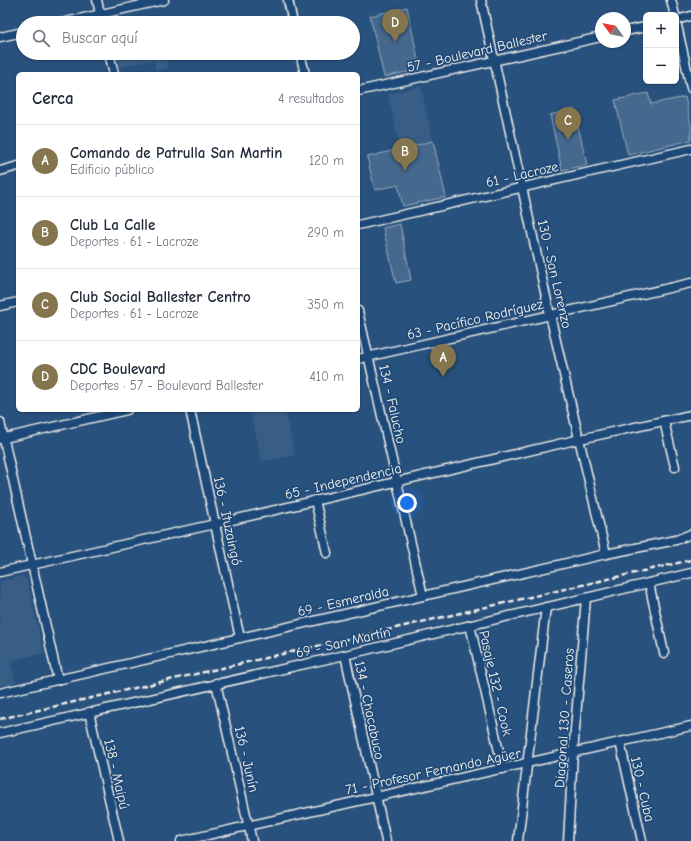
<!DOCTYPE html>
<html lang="es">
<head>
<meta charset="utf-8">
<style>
  body { margin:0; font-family:"Comic Neue",sans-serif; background:#f6f6f7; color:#1f2937 }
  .controls { position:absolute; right:12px; top:12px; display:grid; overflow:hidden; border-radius:6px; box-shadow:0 1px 3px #0004 }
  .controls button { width:36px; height:36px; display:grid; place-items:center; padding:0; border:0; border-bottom:1px solid #e0e1e3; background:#fff; color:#1f2937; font:20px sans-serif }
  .compass { position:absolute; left:595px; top:12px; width:36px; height:36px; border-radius:50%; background:#fff; box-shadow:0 1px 3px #0004; rotate:303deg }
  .you { position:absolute; left:407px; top:503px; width:14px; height:14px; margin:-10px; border:3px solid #fff; border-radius:50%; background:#1a73e8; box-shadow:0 0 0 6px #1a73e833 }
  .badge { display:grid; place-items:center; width:26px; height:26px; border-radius:50%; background:#84754c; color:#fff; font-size:13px; font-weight:700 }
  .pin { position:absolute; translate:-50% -33px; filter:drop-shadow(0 1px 2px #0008) }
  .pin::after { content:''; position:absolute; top:21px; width:14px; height:12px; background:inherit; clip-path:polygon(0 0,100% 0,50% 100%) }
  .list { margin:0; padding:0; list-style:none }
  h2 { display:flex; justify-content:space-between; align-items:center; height:52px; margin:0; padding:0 16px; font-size:17px }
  h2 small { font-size:13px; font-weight:400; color:#747a83 }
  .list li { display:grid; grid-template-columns:26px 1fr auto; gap:12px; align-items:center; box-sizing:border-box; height:72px; padding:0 16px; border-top:1px solid #e0e1e3 }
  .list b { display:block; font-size:15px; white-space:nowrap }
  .list p { margin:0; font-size:13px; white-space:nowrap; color:#747a83 }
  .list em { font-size:13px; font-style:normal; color:#747a83 }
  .icon { flex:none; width:22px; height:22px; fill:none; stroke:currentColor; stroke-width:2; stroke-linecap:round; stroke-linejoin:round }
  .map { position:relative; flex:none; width:691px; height:841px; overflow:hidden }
  .search { position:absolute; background:#fff; box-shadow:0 1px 3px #0004; left:16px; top:16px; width:344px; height:44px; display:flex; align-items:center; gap:10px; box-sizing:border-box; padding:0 14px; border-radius:22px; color:#747a83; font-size:15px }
  .panel { position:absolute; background:#fff; box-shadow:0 1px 3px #0004; left:16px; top:72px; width:344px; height:340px; border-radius:6px }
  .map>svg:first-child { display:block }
</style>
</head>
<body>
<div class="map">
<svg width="691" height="841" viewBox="0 0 691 841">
  <rect width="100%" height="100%" fill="#28517e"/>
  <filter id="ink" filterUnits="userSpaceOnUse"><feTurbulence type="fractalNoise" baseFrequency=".025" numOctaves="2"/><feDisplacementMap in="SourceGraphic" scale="8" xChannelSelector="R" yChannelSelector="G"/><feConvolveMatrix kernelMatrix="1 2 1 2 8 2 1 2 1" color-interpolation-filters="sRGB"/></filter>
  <g filter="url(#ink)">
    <!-- built -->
    <g fill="#375d86">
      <polygon points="115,53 165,53 168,68 156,71 153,60 119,67"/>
      <polygon points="421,86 433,141 400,149 388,94"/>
      <polygon points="250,410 285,410 295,455 262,462"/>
      <polygon points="22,576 27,580 44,653 10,661 16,683 0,686 0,581"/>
    </g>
    <!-- green -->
    <g fill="#45688e" stroke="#9cacbb">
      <polygon points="407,7 420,69 384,77 370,16"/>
      <polygon points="648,93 651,104 685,97 691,126 691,140 628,155 615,100"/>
      <polygon points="574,109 587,165 562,170 550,115"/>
      <polygon points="433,141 446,197 403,206 398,185 375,190 367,157"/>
      <polygon points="400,224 411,280 396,283 383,228"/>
    </g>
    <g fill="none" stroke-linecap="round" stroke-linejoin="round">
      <defs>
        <g id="minor">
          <polyline points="97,0 102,23"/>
          <polyline points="288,0 293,23"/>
          <polyline points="481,0 550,315 606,554"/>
          <polyline points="671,0 675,15"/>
          <polyline points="676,20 691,16"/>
          <polyline points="676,21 691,88"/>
          <polyline points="61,23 164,0"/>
          <polyline points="625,31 646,27"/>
          <polyline points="0,37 23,32"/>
          <polyline points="109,53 114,74"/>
          <polyline points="300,53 305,74"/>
          <polyline points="358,91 601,37"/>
          <polyline points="0,171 18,166"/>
          <polyline points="358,225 691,149"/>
          <polyline points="0,306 18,302"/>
          <polyline points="358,311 423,596"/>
          <polyline points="358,359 691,283"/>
          <polyline points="190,410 240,638"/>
          <polyline points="664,421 675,467"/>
          <polyline points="0,422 58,680"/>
          <polyline points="0,439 127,410"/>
          <polyline points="315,500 327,553"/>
          <polyline points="0,572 215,524 580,439 691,415"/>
          <polyline points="649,583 664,653"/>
          <polyline points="470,625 503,769"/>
          <polyline points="345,655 386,841"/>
          <polyline points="216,683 252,841"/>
          <polyline points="0,693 606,554 676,540 691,534"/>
          <polyline points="89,712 119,841"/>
          <polyline points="0,733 345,655 691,573"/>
          <polyline points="620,742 642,841"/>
          <polyline points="181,841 691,726"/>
          <polyline points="518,841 546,607"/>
          <polyline points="568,841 573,753 586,598"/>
        </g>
      </defs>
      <!-- minor casing -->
      <use href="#minor" stroke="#f4f1e8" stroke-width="11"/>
      <!-- minor -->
      <use href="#minor" stroke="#1f4a7a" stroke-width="8"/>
      <!-- rail -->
      <polyline stroke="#f4f1e8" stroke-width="2.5" stroke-dasharray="6 3" stroke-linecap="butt" points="0,719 691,560"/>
    </g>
  </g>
  <g text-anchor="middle" stroke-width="3.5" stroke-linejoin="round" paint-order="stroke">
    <!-- street labels -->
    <g font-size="14" fill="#f4f1e8" stroke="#1f4a7a">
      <text transform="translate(477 51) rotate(-13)" y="5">57 - Boulevard Ballester</text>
      <text transform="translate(522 174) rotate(-13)" y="5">61 - Lacroze</text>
      <text transform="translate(555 274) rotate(77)" y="5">130 - San Lorenzo</text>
      <text transform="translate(475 319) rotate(-13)" y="5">63 - Pacífico Rodríguez</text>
      <text transform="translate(393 404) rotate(77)" y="5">134 - Falucho</text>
      <text transform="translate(343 481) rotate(-13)" y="5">65 - Independencia</text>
      <text transform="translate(228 521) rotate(78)" y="5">136 - Ituzaingó</text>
      <text transform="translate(343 601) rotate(-13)" y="5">69 - Esmeralda</text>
      <text transform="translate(343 642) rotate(-13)" y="5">69 - San Martín</text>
      <text transform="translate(496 683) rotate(77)" y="5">Pasaje 132 - Cook</text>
      <text transform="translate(370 710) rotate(78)" y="5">134 - Chacabuco</text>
      <text transform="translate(564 718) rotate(-86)" y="5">Diagonal 130 - Caseros</text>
      <text transform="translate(247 759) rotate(77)" y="5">136 - Junín</text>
      <text transform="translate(433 771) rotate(-12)" y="5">71 - Profesor Fernando Agüer</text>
      <text transform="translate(117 774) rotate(77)" y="5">138 - Maipú</text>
      <text transform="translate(643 789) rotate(77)" y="5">130 - Cuba</text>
    </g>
  </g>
</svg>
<div class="controls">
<button>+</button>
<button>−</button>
</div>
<svg class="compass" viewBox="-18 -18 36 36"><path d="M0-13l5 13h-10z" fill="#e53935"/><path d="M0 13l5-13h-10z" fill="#747a83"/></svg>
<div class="you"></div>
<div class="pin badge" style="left:443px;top:377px">A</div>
<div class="pin badge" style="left:405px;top:171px">B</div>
<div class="pin badge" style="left:568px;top:140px">C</div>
<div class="pin badge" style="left:395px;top:42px">D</div>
<div class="search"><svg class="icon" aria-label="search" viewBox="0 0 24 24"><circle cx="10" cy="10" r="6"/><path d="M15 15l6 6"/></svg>Buscar aquí</div>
<section class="panel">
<h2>Cerca<small>4 resultados</small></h2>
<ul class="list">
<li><span class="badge">A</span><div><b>Comando de Patrulla San Martin</b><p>Edificio público</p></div><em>120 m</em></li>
<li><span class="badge">B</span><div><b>Club La Calle</b><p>Deportes · 61 - Lacroze</p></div><em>290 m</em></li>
<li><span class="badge">C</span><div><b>Club Social Ballester Centro</b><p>Deportes · 61 - Lacroze</p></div><em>350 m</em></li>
<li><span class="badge">D</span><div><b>CDC Boulevard</b><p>Deportes · 57 - Boulevard Ballester</p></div><em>410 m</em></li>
</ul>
</section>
</div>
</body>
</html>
